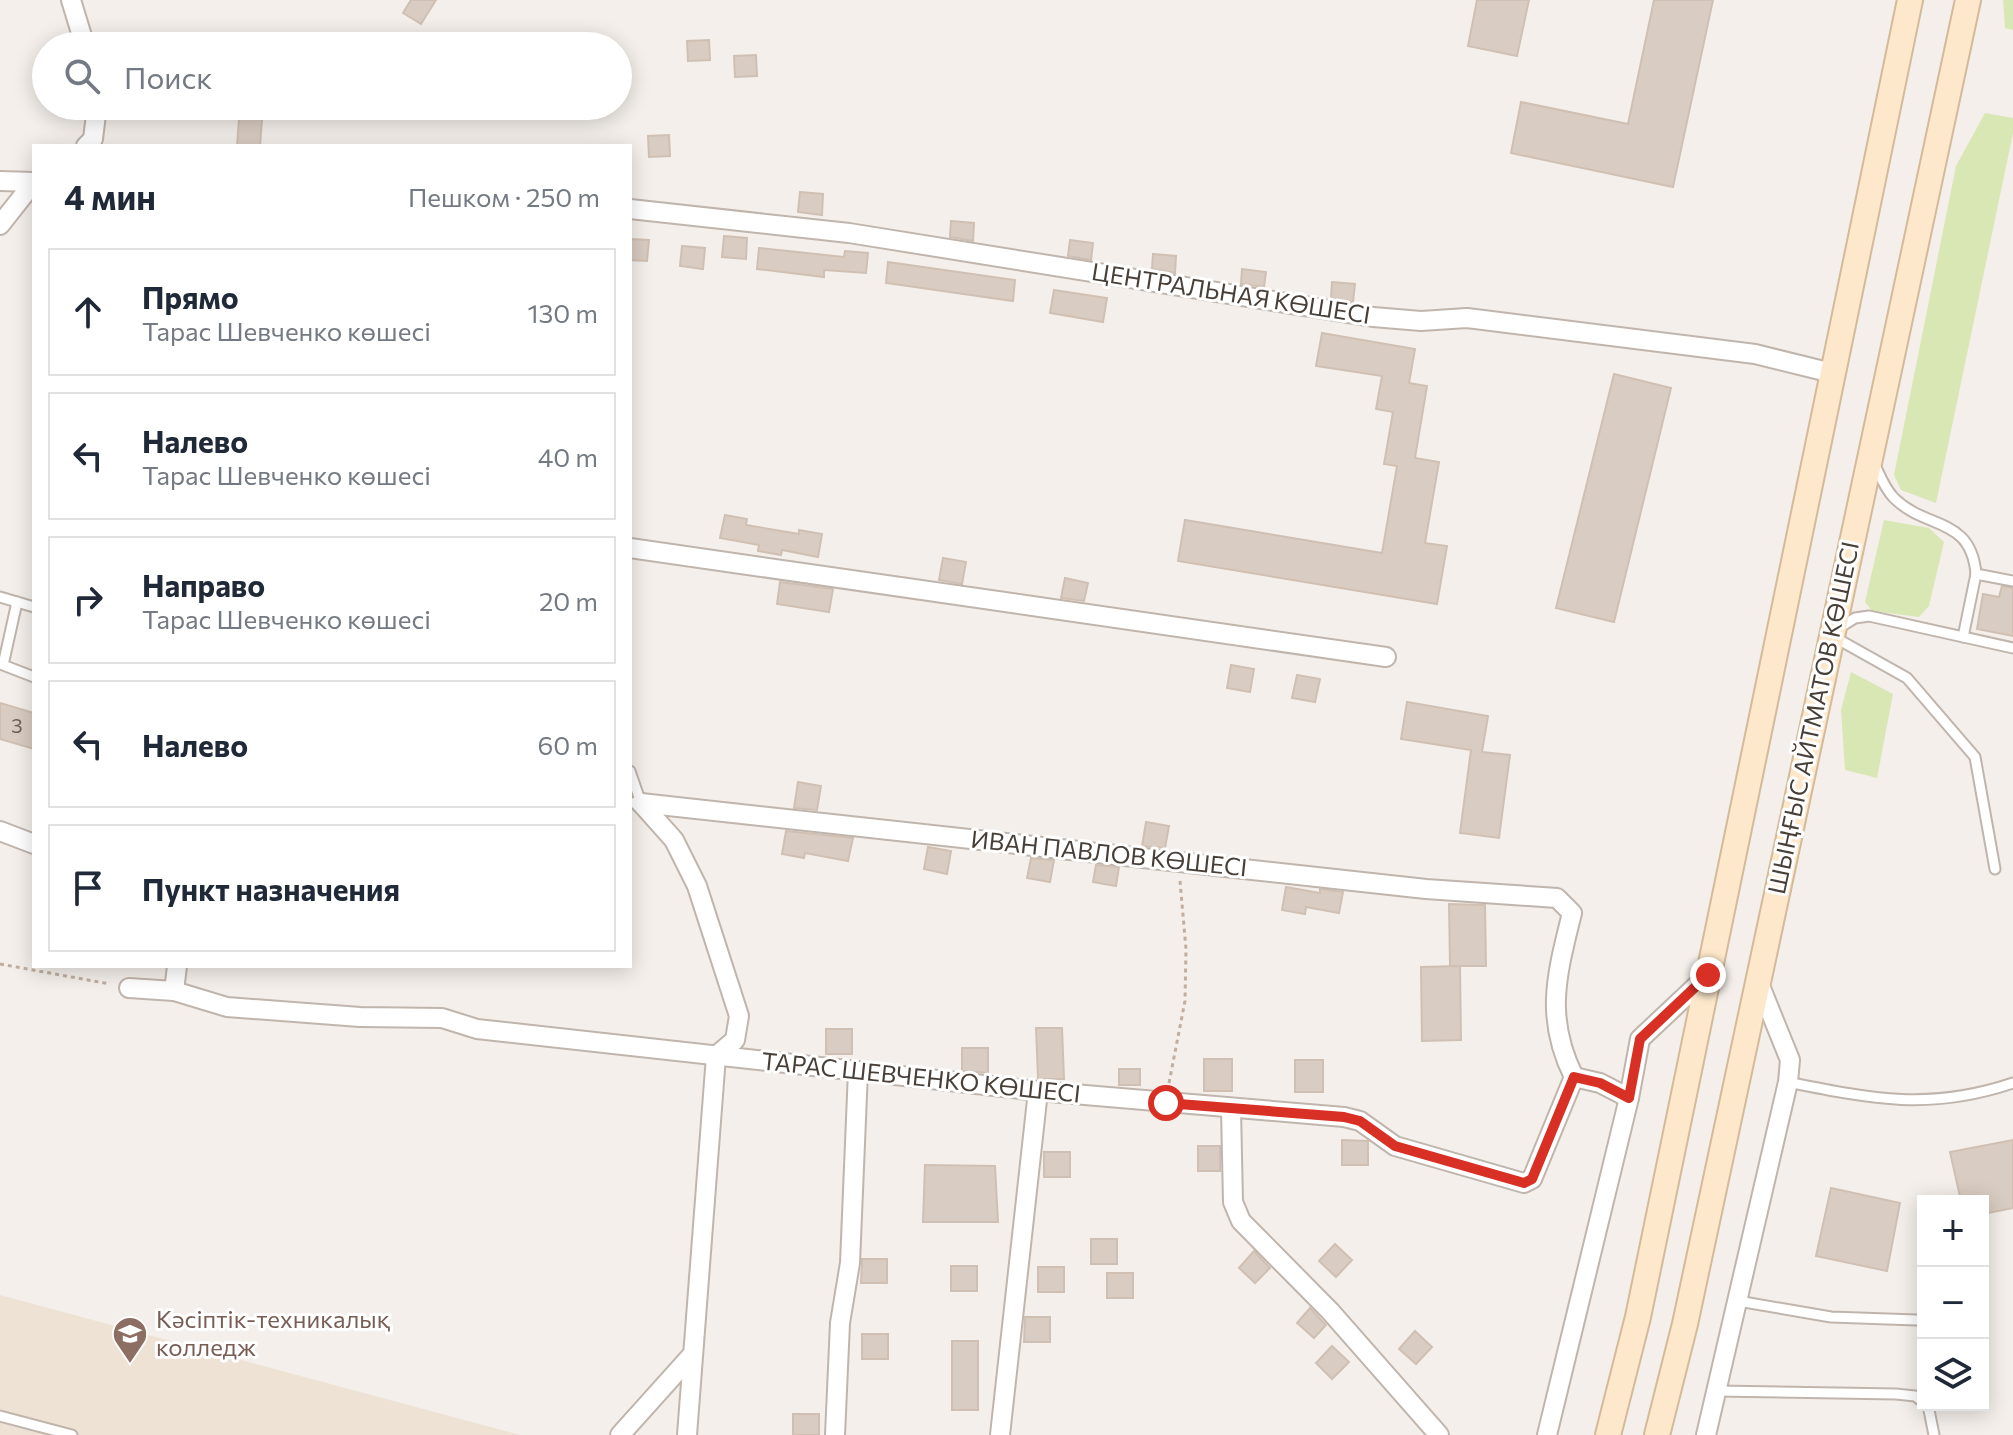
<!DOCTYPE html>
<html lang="ru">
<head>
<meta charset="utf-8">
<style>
  body { margin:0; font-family:Commissioner,sans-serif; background:#f6f6f7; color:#1f2937 }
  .controls { position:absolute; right:24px; bottom:24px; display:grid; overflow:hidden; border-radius:0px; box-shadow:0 4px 20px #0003 }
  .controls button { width:72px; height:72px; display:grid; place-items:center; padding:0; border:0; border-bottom:2px solid #e0e1e3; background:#fff; color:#1f2937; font:40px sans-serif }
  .stop { position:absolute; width:24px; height:24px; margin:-18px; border:6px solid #d93025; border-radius:50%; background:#fff }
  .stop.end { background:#d93025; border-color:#fff; box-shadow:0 2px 8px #0008 }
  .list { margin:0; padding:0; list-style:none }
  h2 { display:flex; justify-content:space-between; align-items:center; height:104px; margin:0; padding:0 32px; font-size:34px }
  h2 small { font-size:26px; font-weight:400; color:#747a83 }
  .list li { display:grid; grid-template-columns:52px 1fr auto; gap:24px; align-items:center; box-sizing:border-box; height:128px; margin:0 16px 16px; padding:0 16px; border:2px solid #e0e1e3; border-radius:0px }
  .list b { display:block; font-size:30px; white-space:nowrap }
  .list p { margin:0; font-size:26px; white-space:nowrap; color:#747a83 }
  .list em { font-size:26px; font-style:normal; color:#747a83 }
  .icon { flex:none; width:44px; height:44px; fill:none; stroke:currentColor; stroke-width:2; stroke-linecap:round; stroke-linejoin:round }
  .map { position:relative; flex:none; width:2013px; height:1435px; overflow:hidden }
  .search { position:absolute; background:#fff; box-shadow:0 4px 20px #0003; left:32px; top:32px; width:600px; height:88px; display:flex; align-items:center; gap:20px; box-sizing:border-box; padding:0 28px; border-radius:44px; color:#747a83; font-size:30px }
  .panel { position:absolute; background:#fff; box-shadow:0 4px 20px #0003; left:32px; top:144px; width:600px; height:824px; border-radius:0px }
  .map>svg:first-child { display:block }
</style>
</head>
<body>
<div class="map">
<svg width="2013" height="1435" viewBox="0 0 2013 1435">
  <rect width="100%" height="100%" fill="#f4efea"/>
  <!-- education -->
  <polygon fill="#ede2d4" points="0,1295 520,1435 0,1435"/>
  <!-- green -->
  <g fill="#d9e7b4">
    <polygon points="2003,0 2013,0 2013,30 2005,28"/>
    <polygon points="1985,113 2013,118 2013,133 1936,503 1901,490 1894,475 1956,166"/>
    <polygon points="1884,520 1929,528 1944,542 1929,606 1919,617 1872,611 1865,602"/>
    <polygon points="1851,672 1893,694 1877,778 1845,770 1841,710"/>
  </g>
  <!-- building -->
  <g fill="#d9ccc2" stroke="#d0c0b3" stroke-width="2">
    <polygon points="411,0 436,0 421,24 403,13"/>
    <polygon points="1477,0 1529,0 1517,56 1468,46"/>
    <polygon points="1654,0 1713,0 1673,187 1511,153 1521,102 1628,124"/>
    <polygon points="709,40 710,60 688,61 687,41"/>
    <polygon points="756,55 757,76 735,77 734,56"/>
    <polygon points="240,106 263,106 260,146 237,146"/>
    <polygon points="669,135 670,156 649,157 648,136"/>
    <polygon points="800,192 823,194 822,215 798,212"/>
    <polygon points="951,221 974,223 973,241 950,237"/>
    <polygon points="724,236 747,238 746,259 722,257"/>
    <polygon points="630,239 649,240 647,261 630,260"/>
    <polygon points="1070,240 1093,243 1091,260 1068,256"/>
    <polygon points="682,246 705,248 703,269 680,266"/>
    <polygon points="759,248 844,257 845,251 868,253 866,273 824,270 824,277 757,269"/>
    <polygon points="1153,254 1176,256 1175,273 1152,269"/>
    <polygon points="888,262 1015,280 1013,301 886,283"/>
    <polygon points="1242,269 1266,272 1264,287 1241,284"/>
    <polygon points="1332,282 1355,284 1353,302 1331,298"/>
    <polygon points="1054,290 1107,298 1103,322 1050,313"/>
    <polygon points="1322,333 1415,349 1409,383 1427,386 1415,458 1439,462 1425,543 1447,546 1437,604 1178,561 1185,520 1382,553 1397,466 1384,464 1393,412 1376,409 1382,376 1316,366"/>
    <polygon points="1614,374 1671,388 1614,622 1556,608"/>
    <polygon points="725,515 747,519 746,525 799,534 799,530 822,534 818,557 782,550 781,555 758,551 759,545 720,538"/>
    <polygon points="943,558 966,562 962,584 939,580"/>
    <polygon points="1065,578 1088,583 1084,601 1061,598"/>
    <polygon points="780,582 833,589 829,612 777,604"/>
    <polygon points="2002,586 2013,588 2013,636 1977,629 1983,594 1999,597"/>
    <polygon points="1231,665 1254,669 1250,692 1227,688"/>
    <polygon points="1297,675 1320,679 1315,702 1292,698"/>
    <polygon points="1407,702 1488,716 1482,752 1510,755 1499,838 1460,833 1471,750 1401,739"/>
    <polygon points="0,703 34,713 34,749 0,739"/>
    <polygon points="798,782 821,786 817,810 794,808"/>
    <polygon points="1146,822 1169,826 1165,848 1142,846"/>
    <polygon points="786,831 853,838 848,861 805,853 804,858 782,854"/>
    <polygon points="928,847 951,851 947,874 924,869"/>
    <polygon points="1031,858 1054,860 1050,882 1027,878"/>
    <polygon points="1096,865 1119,867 1116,886 1093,882"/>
    <polygon points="1286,887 1320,893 1320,889 1343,892 1339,913 1306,907 1305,914 1282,910"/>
    <polygon points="1449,904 1485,905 1486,966 1450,966"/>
    <polygon points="1460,966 1461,1040 1422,1041 1421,967"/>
    <polygon points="1036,1028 1062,1028 1064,1079 1038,1079"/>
    <rect x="826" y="1029" width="26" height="25"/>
    <polygon points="962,1048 988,1048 988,1073 962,1071"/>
    <rect x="1204" y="1059" width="28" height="32"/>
    <rect x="1295" y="1060" width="28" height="32"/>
    <rect x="1119" y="1069" width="21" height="16"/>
    <polygon points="1342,1140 1368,1141 1368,1165 1342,1165"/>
    <polygon points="2013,1140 2013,1208 1983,1214 1983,1201 1961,1201 1950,1152"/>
    <rect x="1198" y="1146" width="22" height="25"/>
    <rect x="1044" y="1152" width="26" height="25"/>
    <polygon points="925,1165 995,1166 998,1222 923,1222"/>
    <polygon points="1831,1188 1900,1203 1887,1271 1816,1256"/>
    <rect x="1091" y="1239" width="26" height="25"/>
    <polygon points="1335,1244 1352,1260 1336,1277 1319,1261"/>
    <polygon points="1254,1251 1270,1268 1255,1283 1239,1268"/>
    <polygon points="862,1259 887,1259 887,1283 861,1283"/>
    <rect x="951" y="1266" width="26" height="25"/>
    <rect x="1038" y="1267" width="26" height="25"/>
    <rect x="1107" y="1273" width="26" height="25"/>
    <polygon points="1310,1308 1326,1325 1314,1338 1297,1323"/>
    <polygon points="1025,1317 1050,1317 1050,1342 1024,1342"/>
    <polygon points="1415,1331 1432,1347 1416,1364 1399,1349"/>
    <rect x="862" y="1334" width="26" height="25"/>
    <rect x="952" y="1341" width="26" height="69"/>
    <polygon points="1332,1346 1349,1362 1332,1379 1316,1363"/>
    <rect x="793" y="1414" width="26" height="21"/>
  </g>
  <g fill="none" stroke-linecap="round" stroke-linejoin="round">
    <defs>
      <g id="lane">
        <path d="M1875,465C1880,476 1885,489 1894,498C1926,530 1971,516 1976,574L2013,581"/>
        <polyline points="0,597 34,607"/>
        <polyline points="17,602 3,665 34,677"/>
        <polyline points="1839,628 1855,618 1869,616 2013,648"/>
        <polyline points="1834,637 1907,678 1975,757 1995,869"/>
        <polyline points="1963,637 1976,574"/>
        <polyline points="630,771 641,803 630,803"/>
        <path d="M1788,1082C1872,1099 1930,1111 2013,1083"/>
        <polyline points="1738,1301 1831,1317 1916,1320"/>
        <polyline points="1716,1391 1896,1394 1915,1396 1923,1402"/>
        <polyline points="1928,1405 1934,1435"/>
        <polyline points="0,1416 72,1435"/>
      </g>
      <g id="street">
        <polyline points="71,0 85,46"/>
        <polyline points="86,146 93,139 97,106"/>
        <polyline points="0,181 34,182"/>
        <polyline points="630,209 849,233 1373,317 1421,321 1467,318 1755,354 1832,373"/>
        <polyline points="0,225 34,182"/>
        <polyline points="630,548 1386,657"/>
        <path d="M641,803L1426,889L1557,898L1572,913C1557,974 1544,1017 1574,1077"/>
        <polyline points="641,803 674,840 697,886 739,1016 735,1040 716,1056 687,1435"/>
        <polyline points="0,831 34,844"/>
        <polyline points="129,988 174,991 227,1007 360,1017 442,1018 477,1029 1038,1091 1344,1117 1360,1121 1395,1146 1524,1183 1532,1179 1574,1077 1600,1083 1629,1098"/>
        <polyline points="174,991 177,966"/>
        <polyline points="1231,1109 1233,1202 1241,1221 1330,1311 1439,1435"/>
        <polyline points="620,1435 691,1356"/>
        <polyline points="835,1435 840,1323 850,1263 858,1071"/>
        <polyline points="1000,1435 1038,1091"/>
        <polyline points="1547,1435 1629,1098 1640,1039 1708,975"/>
        <polyline points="1706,1435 1788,1082 1790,1060 1758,981"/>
      </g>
      <g id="secondary">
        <polyline points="1608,1435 1638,1317 1910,0"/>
        <polyline points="1657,1435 1685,1324 1968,0"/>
      </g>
    </defs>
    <!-- lane casing -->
    <use href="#lane" stroke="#c0b5ac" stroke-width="13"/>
    <!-- street casing -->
    <use href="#street" stroke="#c0b5ac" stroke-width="22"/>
    <!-- secondary casing -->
    <use href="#secondary" stroke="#d3ba9a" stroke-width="28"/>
    <!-- path -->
    <g stroke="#c1ae9e" stroke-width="3" stroke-dasharray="4 4" stroke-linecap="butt">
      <polyline points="0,964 110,984"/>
      <polyline points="1169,1083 1185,1001 1186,949 1180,881"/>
    </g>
    <!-- lane -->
    <use href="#lane" stroke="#fff" stroke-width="9"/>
    <!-- street -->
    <use href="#street" stroke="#fff" stroke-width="18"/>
    <!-- secondary -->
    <use href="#secondary" stroke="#fde8cb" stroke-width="24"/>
  </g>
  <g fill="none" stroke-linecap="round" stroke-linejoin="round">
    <!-- route -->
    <polyline stroke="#d93025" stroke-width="10" points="1166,1103 1344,1117 1360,1121 1395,1146 1524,1183 1532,1179 1574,1077 1600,1083 1629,1098 1640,1039 1708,975"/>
  </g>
  <!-- icons -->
  <defs>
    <symbol id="university-pin" viewBox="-11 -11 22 30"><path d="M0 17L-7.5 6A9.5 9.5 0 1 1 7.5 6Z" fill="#8d6e63" stroke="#fff"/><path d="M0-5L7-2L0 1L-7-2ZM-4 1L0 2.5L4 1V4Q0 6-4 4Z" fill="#fff"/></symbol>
  </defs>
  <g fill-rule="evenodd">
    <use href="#university-pin" x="110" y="1314" width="40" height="54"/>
  </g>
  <g text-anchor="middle" stroke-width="6" stroke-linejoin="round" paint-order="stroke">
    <!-- number labels -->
    <g font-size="20" fill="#6c625a">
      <text x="17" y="733">3</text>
    </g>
    <!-- street labels -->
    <g font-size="24" fill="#483f38" stroke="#fff">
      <text transform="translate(1231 294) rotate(9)" y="8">ЦЕНТРАЛЬНАЯ КӨШЕСІ</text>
      <text transform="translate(1814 718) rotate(-78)" y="8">ШЫҢҒЫС АЙТМАТОВ КӨШЕСІ</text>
      <text transform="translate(1109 854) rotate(6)" y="8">ИВАН ПАВЛОВ КӨШЕСІ</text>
      <text transform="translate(921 1078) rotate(6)" y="8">ТАРАС ШЕВЧЕНКО КӨШЕСІ</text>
    </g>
    <!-- education labels -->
    <g font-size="24" fill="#785e54" stroke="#fff" text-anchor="start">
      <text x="156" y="1328">Кәсіптік-техникалық<tspan x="156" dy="28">колледж</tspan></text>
    </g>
  </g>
</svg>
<div class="controls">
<button>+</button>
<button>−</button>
<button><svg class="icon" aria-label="layers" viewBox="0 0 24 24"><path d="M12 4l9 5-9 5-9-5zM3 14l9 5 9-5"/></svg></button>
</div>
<div class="stop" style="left:1166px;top:1103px"></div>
<div class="stop end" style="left:1708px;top:975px"></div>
<div class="search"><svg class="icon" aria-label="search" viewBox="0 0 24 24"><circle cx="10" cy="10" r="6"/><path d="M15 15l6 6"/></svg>Поиск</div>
<section class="panel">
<h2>4 мин<small>Пешком · 250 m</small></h2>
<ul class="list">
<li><svg class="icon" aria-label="ahead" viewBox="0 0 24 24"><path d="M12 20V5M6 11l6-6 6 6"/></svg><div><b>Прямо</b><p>Тарас Шевченко көшесі</p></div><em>130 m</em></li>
<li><svg class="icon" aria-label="left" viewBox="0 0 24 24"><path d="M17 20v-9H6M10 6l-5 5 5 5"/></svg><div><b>Налево</b><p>Тарас Шевченко көшесі</p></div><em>40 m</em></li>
<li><svg class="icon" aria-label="right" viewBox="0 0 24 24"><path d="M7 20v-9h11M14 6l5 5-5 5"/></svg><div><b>Направо</b><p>Тарас Шевченко көшесі</p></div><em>20 m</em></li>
<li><svg class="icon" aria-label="left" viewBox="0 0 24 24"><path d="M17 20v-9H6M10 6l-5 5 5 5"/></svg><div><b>Налево</b></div><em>60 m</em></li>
<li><svg class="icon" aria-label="arrive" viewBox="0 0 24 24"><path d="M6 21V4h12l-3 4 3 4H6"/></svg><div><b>Пункт назначения</b></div></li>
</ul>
</section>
</div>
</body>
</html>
